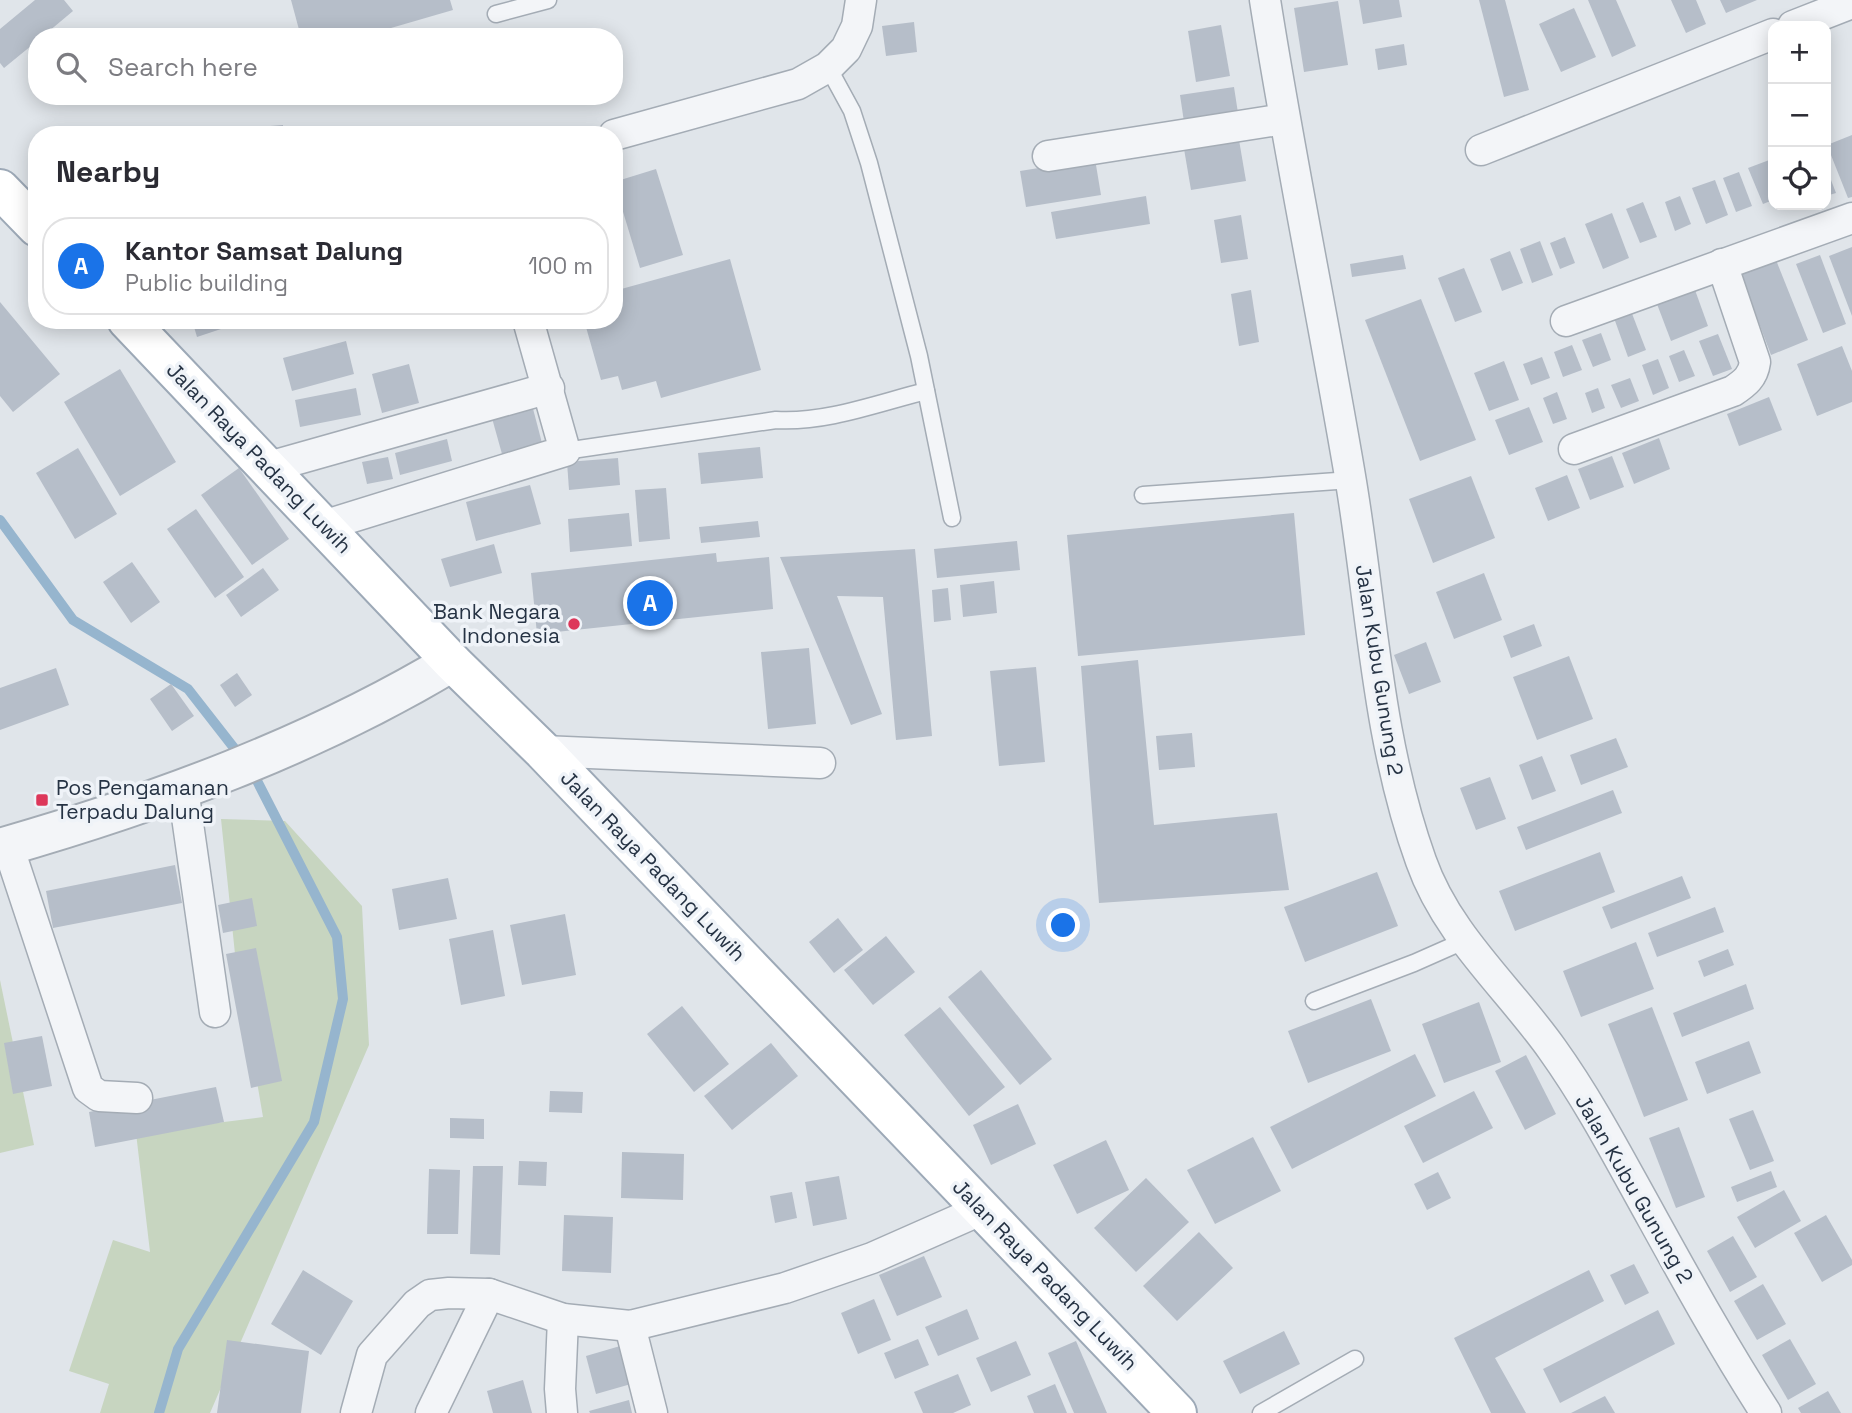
<!DOCTYPE html>
<html lang="en">
<head>
<meta charset="utf-8">
<style>
  body { margin:0; font-family:"Space Grotesk",sans-serif; background:#f2f2f3; color:#2b2b33 }
  .controls { position:absolute; right:21px; top:21px; display:grid; overflow:hidden; border-radius:14px; box-shadow:0 4px 18px #0003 }
  .controls button { width:63px; height:63px; display:grid; place-items:center; padding:0; border:0; border-bottom:2px solid #e1e1e2; background:#fff; color:#2b2b33; font:35px sans-serif }
  .you { position:absolute; left:1064px; top:926px; width:24px; height:24px; margin:-18px; border:5px solid #fff; border-radius:50%; background:#1a73e8; box-shadow:0 0 0 10px #1a73e833 }
  .badge { display:grid; place-items:center; width:46px; height:46px; border-radius:50%; background:#1a73e8; color:#fff; font-size:23px; font-weight:700 }
  .pin { position:absolute; translate:-50% -50%; border:4px solid #fff; box-shadow:0 2px 7px #0006 }
  .list { margin:0; padding:0; list-style:none }
  h2 { display:flex; justify-content:space-between; align-items:center; height:91px; margin:0; padding:0 28px; font-size:30px }
  h2 small { font-size:23px; font-weight:400; color:#7c7c81 }
  .list li { display:grid; grid-template-columns:46px 1fr auto; gap:21px; align-items:center; box-sizing:border-box; height:98px; margin:0 14px 14px; padding:0 14px; border:2px solid #e1e1e2; border-radius:28px }
  .list b { display:block; font-size:26px; white-space:nowrap }
  .list p { margin:0; font-size:23px; white-space:nowrap; color:#7c7c81 }
  .list em { font-size:23px; font-style:normal; color:#7c7c81 }
  .icon { flex:none; width:38px; height:38px; fill:none; stroke:currentColor; stroke-width:2; stroke-linecap:round; stroke-linejoin:round }
  .map { position:relative; flex:none; width:1852px; height:1413px; overflow:hidden }
  .search { position:absolute; background:#fff; box-shadow:0 4px 18px #0003; left:28px; top:28px; width:595px; height:77px; display:flex; align-items:center; gap:18px; box-sizing:border-box; padding:0 24px; border-radius:28px; color:#7c7c81; font-size:26px }
  .panel { position:absolute; background:#fff; box-shadow:0 4px 18px #0003; left:28px; top:126px; width:595px; height:203px; border-radius:28px }
  .map>svg:first-child { display:block }
</style>
</head>
<body>
<div class="map">
<svg width="1852" height="1413" viewBox="0 0 1852 1413">
  <rect width="100%" height="100%" fill="#e0e5ea"/>
  <!-- green -->
  <g fill="#c7d5c0">
    <polygon points="221,819 285,821 362,906 369,1045 210,1413 100,1413 109,1384 69,1371 113,1240 150,1252 136,1133 263,1117 235,954"/>
    <polygon points="0,980 34,1145 0,1153"/>
  </g>
  <g fill="none" stroke-linecap="round" stroke-linejoin="round">
    <!-- stream -->
    <polyline stroke="#96b5ce" stroke-width="10" points="0,520 73,620 188,689 252,771 337,937 343,999 314,1122 178,1349 159,1413"/>
  </g>
  <!-- building -->
  <g fill="#b6bec9">
    <polygon points="35,0 64,0 73,11 42,37 37,37 37,41 4,68 0,63 0,29"/>
    <polygon points="291,0 450,0 453,10 360,37 301,37"/>
    <polygon points="1359,0 1399,0 1402,17 1363,24"/>
    <polygon points="1479,0 1505,0 1529,90 1504,97"/>
    <polygon points="1588,0 1616,0 1636,46 1612,57"/>
    <polygon points="1671,0 1696,0 1706,24 1686,33"/>
    <polygon points="1720,0 1757,0 1726,13"/>
    <polygon points="1338,1 1348,65 1304,72 1294,8"/>
    <polygon points="1574,8 1596,57 1561,72 1539,24"/>
    <polygon points="914,22 917,52 886,56 882,26"/>
    <polygon points="1221,25 1230,76 1196,82 1188,31"/>
    <polygon points="1404,44 1407,65 1378,70 1375,49"/>
    <polygon points="1234,87 1238,113 1184,122 1180,95"/>
    <polygon points="283,125 283,135 220,135 220,130"/>
    <polygon points="1238,134 1246,181 1191,190 1183,143"/>
    <polygon points="1852,135 1852,197 1848,198 1827,145"/>
    <polygon points="1095,159 1101,195 1026,207 1020,171"/>
    <polygon points="1772,159 1773,200 1763,204 1748,168"/>
    <polygon points="1826,167 1836,193 1826,196"/>
    <polygon points="656,169 683,255 640,268 614,182"/>
    <polygon points="1739,172 1752,206 1736,212 1723,178"/>
    <polygon points="1715,180 1728,215 1706,224 1692,188"/>
    <polygon points="1146,196 1150,224 1056,239 1051,212"/>
    <polygon points="1680,196 1691,224 1675,231 1665,202"/>
    <polygon points="1643,202 1657,237 1640,243 1626,209"/>
    <polygon points="1612,213 1629,258 1603,269 1585,224"/>
    <polygon points="1241,215 1248,259 1221,263 1214,220"/>
    <polygon points="1565,237 1575,263 1560,269 1550,243"/>
    <polygon points="1540,241 1553,275 1532,283 1520,249"/>
    <polygon points="1852,247 1852,316 1829,256"/>
    <polygon points="1510,251 1523,283 1502,291 1490,259"/>
    <polygon points="1403,255 1406,269 1352,277 1350,264"/>
    <polygon points="1820,255 1846,324 1823,333 1796,264"/>
    <polygon points="730,259 761,370 661,398 656,381 622,390 618,376 601,380 584,320 614,320 614,291"/>
    <polygon points="1776,260 1808,340 1771,355 1740,273"/>
    <polygon points="1464,268 1482,312 1455,322 1438,278"/>
    <polygon points="1251,290 1259,342 1239,346 1231,294"/>
    <polygon points="1695,290 1708,326 1671,341 1657,304"/>
    <polygon points="1421,299 1476,440 1420,461 1365,320"/>
    <polygon points="0,302 60,374 13,412 0,396"/>
    <polygon points="1631,311 1646,350 1628,357 1614,318"/>
    <polygon points="192,320 244,320 245,321 197,337"/>
    <polygon points="1601,333 1611,360 1593,367 1582,340"/>
    <polygon points="1718,334 1732,369 1713,376 1699,341"/>
    <polygon points="346,341 354,374 292,391 283,358"/>
    <polygon points="1572,345 1582,370 1563,377 1554,352"/>
    <polygon points="1842,346 1852,371 1852,402 1817,416 1797,364"/>
    <polygon points="1684,350 1695,376 1679,382 1669,356"/>
    <polygon points="1542,357 1550,378 1531,385 1523,364"/>
    <polygon points="1658,359 1669,388 1653,395 1642,365"/>
    <polygon points="1504,361 1519,400 1489,411 1474,373"/>
    <polygon points="409,364 419,403 382,413 372,374"/>
    <polygon points="120,369 176,462 120,496 64,402"/>
    <polygon points="1630,378 1639,401 1621,408 1611,385"/>
    <polygon points="356,388 361,415 300,427 295,400"/>
    <polygon points="1598,388 1605,408 1592,413 1585,393"/>
    <polygon points="1557,392 1567,419 1553,424 1543,398"/>
    <polygon points="1769,397 1782,430 1739,446 1727,414"/>
    <polygon points="531,401 542,443 502,454 490,411"/>
    <polygon points="1529,407 1543,442 1509,455 1495,420"/>
    <polygon points="1659,438 1670,469 1634,484 1622,453"/>
    <polygon points="447,439 452,461 400,475 395,453"/>
    <polygon points="760,447 763,478 701,484 698,453"/>
    <polygon points="78,448 117,514 75,539 36,473"/>
    <polygon points="1612,456 1624,487 1590,500 1578,469"/>
    <polygon points="388,457 393,479 367,484 362,462"/>
    <polygon points="618,458 620,485 569,490 567,462"/>
    <polygon points="239,468 289,539 252,565 201,495"/>
    <polygon points="1567,475 1580,508 1548,521 1535,488"/>
    <polygon points="1471,476 1495,538 1433,563 1409,499"/>
    <polygon points="530,485 541,524 476,541 466,502"/>
    <polygon points="666,488 670,539 639,542 635,490"/>
    <polygon points="196,509 244,577 215,598 167,529"/>
    <polygon points="629,513 632,546 570,552 568,519"/>
    <polygon points="1294,513 1305,635 1078,656 1067,535"/>
    <polygon points="758,521 760,537 701,543 699,527"/>
    <polygon points="1017,541 1020,570 937,578 934,549"/>
    <polygon points="494,544 502,573 450,587 441,559"/>
    <polygon points="915,549 932,736 896,740 883,597 837,596 882,714 851,725 780,557"/>
    <polygon points="716,553 717,562 769,557 773,609 537,634 531,573"/>
    <polygon points="132,562 160,602 131,623 103,582"/>
    <polygon points="263,568 279,590 241,617 226,595"/>
    <polygon points="1484,573 1502,620 1454,639 1436,592"/>
    <polygon points="994,581 997,613 963,617 960,585"/>
    <polygon points="948,588 951,620 934,622 932,590"/>
    <polygon points="1534,624 1542,646 1511,658 1503,636"/>
    <polygon points="1426,642 1441,682 1409,694 1394,655"/>
    <polygon points="809,648 816,724 768,729 761,652"/>
    <polygon points="1569,656 1593,719 1537,740 1513,677"/>
    <polygon points="1138,660 1154,825 1277,813 1289,890 1099,903 1081,666"/>
    <polygon points="1036,667 1045,762 999,766 990,671"/>
    <polygon points="56,668 69,705 0,730 0,688"/>
    <polygon points="237,673 252,695 235,707 220,685"/>
    <polygon points="171,684 194,716 172,731 150,699"/>
    <polygon points="1192,733 1195,767 1159,770 1156,736"/>
    <polygon points="1616,738 1628,767 1581,785 1570,755"/>
    <polygon points="1542,756 1556,791 1532,800 1519,765"/>
    <polygon points="1490,777 1506,819 1476,830 1460,788"/>
    <polygon points="1613,790 1622,813 1526,850 1517,827"/>
    <polygon points="1600,852 1615,892 1515,931 1499,891"/>
    <polygon points="175,865 182,903 53,928 46,891"/>
    <polygon points="1377,872 1398,926 1305,962 1284,907"/>
    <polygon points="1682,876 1691,898 1611,929 1602,907"/>
    <polygon points="448,878 457,919 399,930 392,889"/>
    <polygon points="252,898 257,926 223,933 218,905"/>
    <polygon points="1715,907 1724,932 1657,957 1648,933"/>
    <polygon points="565,914 576,975 522,985 510,925"/>
    <polygon points="838,918 863,950 834,973 809,942"/>
    <polygon points="493,930 505,996 461,1005 449,939"/>
    <polygon points="886,936 915,972 873,1005 844,970"/>
    <polygon points="1636,942 1654,989 1581,1017 1563,971"/>
    <polygon points="256,948 282,1081 251,1088 226,954"/>
    <polygon points="1728,949 1734,965 1704,977 1698,961"/>
    <polygon points="981,970 1052,1059 1020,1085 948,997"/>
    <polygon points="1746,984 1754,1009 1682,1037 1673,1013"/>
    <polygon points="1371,999 1391,1051 1308,1083 1288,1031"/>
    <polygon points="1479,1002 1501,1062 1444,1083 1422,1024"/>
    <polygon points="682,1006 729,1064 694,1092 647,1034"/>
    <polygon points="940,1007 1005,1087 969,1116 904,1035"/>
    <polygon points="1652,1007 1688,1100 1644,1117 1608,1024"/>
    <polygon points="42,1036 52,1086 13,1094 4,1043"/>
    <polygon points="1749,1041 1761,1073 1707,1094 1695,1062"/>
    <polygon points="771,1043 798,1076 732,1130 704,1096"/>
    <polygon points="1415,1054 1436,1096 1292,1169 1270,1127"/>
    <polygon points="1526,1055 1556,1114 1525,1130 1495,1071"/>
    <polygon points="216,1087 224,1122 95,1147 89,1112"/>
    <polygon points="550,1091 583,1092 582,1113 549,1112"/>
    <polygon points="1474,1091 1493,1128 1423,1163 1404,1126"/>
    <polygon points="1018,1104 1036,1144 991,1165 973,1125"/>
    <polygon points="1753,1110 1774,1161 1750,1170 1729,1119"/>
    <polygon points="450,1118 484,1119 484,1139 450,1138"/>
    <polygon points="1679,1127 1705,1197 1676,1208 1649,1138"/>
    <polygon points="1253,1137 1281,1191 1215,1224 1187,1170"/>
    <polygon points="1106,1140 1129,1190 1077,1214 1053,1165"/>
    <polygon points="622,1152 684,1154 683,1200 621,1198"/>
    <polygon points="519,1161 547,1162 546,1186 518,1185"/>
    <polygon points="473,1166 503,1166 500,1255 470,1254"/>
    <polygon points="429,1169 460,1170 458,1234 427,1234"/>
    <polygon points="1771,1171 1777,1187 1737,1202 1731,1187"/>
    <polygon points="1438,1172 1451,1198 1427,1210 1414,1184"/>
    <polygon points="839,1176 847,1219 813,1226 805,1182"/>
    <polygon points="1146,1178 1189,1222 1136,1272 1094,1228"/>
    <polygon points="1784,1190 1801,1221 1755,1248 1737,1217"/>
    <polygon points="792,1192 797,1218 775,1223 770,1196"/>
    <polygon points="564,1215 613,1217 611,1273 562,1271"/>
    <polygon points="1826,1215 1852,1260 1852,1265 1822,1282 1794,1233"/>
    <polygon points="1199,1232 1233,1268 1177,1321 1143,1286"/>
    <polygon points="1733,1236 1757,1277 1730,1292 1707,1251"/>
    <polygon points="924,1256 942,1297 897,1316 879,1275"/>
    <polygon points="1634,1264 1649,1293 1625,1305 1610,1275"/>
    <polygon points="303,1270 353,1301 321,1355 271,1324"/>
    <polygon points="1589,1270 1604,1301 1495,1358 1526,1413 1491,1413 1454,1338"/>
    <polygon points="1763,1284 1786,1324 1757,1340 1734,1301"/>
    <polygon points="874,1299 891,1340 858,1354 841,1313"/>
    <polygon points="967,1309 979,1339 938,1356 925,1327"/>
    <polygon points="1658,1310 1675,1344 1560,1403 1543,1369"/>
    <polygon points="1284,1331 1300,1364 1240,1394 1223,1361"/>
    <polygon points="918,1339 929,1365 895,1379 884,1353"/>
    <polygon points="1790,1339 1816,1384 1788,1400 1762,1355"/>
    <polygon points="227,1340 309,1351 301,1413 217,1413"/>
    <polygon points="1016,1341 1031,1375 991,1392 976,1358"/>
    <polygon points="1076,1341 1107,1413 1074,1413 1048,1353"/>
    <polygon points="627,1344 638,1382 596,1394 586,1356"/>
    <polygon points="958,1374 971,1405 953,1413 923,1413 914,1392"/>
    <polygon points="523,1380 532,1413 493,1413 487,1391"/>
    <polygon points="1055,1384 1067,1413 1034,1413 1027,1396"/>
    <polygon points="1828,1391 1841,1413 1801,1413 1798,1408"/>
    <polygon points="1605,1396 1615,1413 1571,1413"/>
    <polygon points="629,1400 632,1413 590,1413 589,1411"/>
  </g>
  <g fill="none" stroke-linecap="round" stroke-linejoin="round">
    <defs>
      <g id="service">
        <polyline points="496,14 548,0"/>
        <polyline points="828,67 852,111 869,163 919,356 952,518"/>
        <path d="M565,451L776,420C826,423 878,403 926,391"/>
        <polyline points="1143,495 1351,480"/>
        <polyline points="1314,1001 1414,963 1466,940"/>
        <polyline points="1261,1413 1355,1359"/>
      </g>
      <g id="minor">
        <path d="M1265,0C1290,159 1323,317 1350,476C1372,605 1376,736 1421,861C1447,935 1508,987 1552,1049C1585,1095 1612,1145 1639,1194C1680,1268 1720,1342 1766,1413"/>
        <polyline points="1793,26 1852,3"/>
        <polyline points="614,135 798,84 828,67 846,49 857,26 861,0"/>
        <polyline points="1481,150 1773,34"/>
        <polyline points="1048,156 1284,119"/>
        <polyline points="1566,321 1852,218"/>
        <path d="M1574,449L1733,391C1745,383 1753,377 1755,362L1722,264"/>
        <polyline points="269,467 549,388"/>
        <polyline points="323,526 565,451 528,320"/>
        <polyline points="543,751 820,763"/>
        <polyline points="183,789 215,1012"/>
        <polyline points="8,846 88,1088 99,1096 137,1098"/>
        <polyline points="630,1326 652,1413"/>
        <polyline points="356,1413 372,1355 417,1304 430,1295 449,1293 489,1294 563,1319 630,1326 785,1288 872,1258 983,1209"/>
        <polyline points="431,1413 489,1294"/>
        <polyline points="562,1413 560,1389 563,1319"/>
      </g>
      <path id="tertiary" d="M0,848C157,803 312,746 452,662"/>
      <g id="primary">
        <polyline points="0,189 37,227"/>
        <polyline points="127,320 452,662 543,751 1177,1413"/>
      </g>
    </defs>
    <!-- service casing -->
    <use href="#service" stroke="#a4acb5" stroke-width="19"/>
    <!-- minor casing -->
    <use href="#minor" stroke="#a4acb5" stroke-width="33"/>
    <!-- tertiary casing -->
    <use href="#tertiary" stroke="#a4acb5" stroke-width="42"/>
    <!-- primary casing -->
    <use href="#primary" stroke="#9da9b7" stroke-width="42"/>
    <!-- service -->
    <use href="#service" stroke="#f3f5f8" stroke-width="16"/>
    <!-- minor -->
    <use href="#minor" stroke="#f3f5f8" stroke-width="30"/>
    <!-- tertiary -->
    <use href="#tertiary" stroke="#f3f5f8" stroke-width="38"/>
    <!-- primary -->
    <use href="#primary" stroke="#fff" stroke-width="38"/>
  </g>
  <!-- markers -->
  <g fill="#dd375a" stroke="#eff3f8" stroke-width="2.5">
    <circle cx="574" cy="624" r="7"/>
    <rect x="35" y="793" width="14" height="14" rx="3.5"/>
  </g>
  <g text-anchor="middle" stroke-width="7" stroke-linejoin="round" paint-order="stroke">
    <!-- street labels -->
    <g font-size="21" fill="#263344" stroke="#eff3f8">
      <text transform="translate(259 458) rotate(46)" y="7">Jalan Raya Padang Luwih</text>
      <text transform="translate(1379 670) rotate(81)" y="7">Jalan Kubu Gunung 2</text>
      <text transform="translate(653 866) rotate(46)" y="7">Jalan Raya Padang Luwih</text>
      <text transform="translate(1634 1189) rotate(60)" y="7">Jalan Kubu Gunung 2</text>
      <text transform="translate(1045 1275) rotate(46)" y="7">Jalan Raya Padang Luwih</text>
    </g>
    <!-- poi labels -->
    <g font-size="21" fill="#263344" stroke="#eff3f8" text-anchor="end">
      <text x="560" y="619">Bank Negara<tspan x="560" dy="24">Indonesia</tspan></text>
      <text x="56" y="795" text-anchor="start">Pos Pengamanan<tspan x="56" dy="24">Terpadu Dalung</tspan></text>
    </g>
  </g>
</svg>
<div class="controls">
<button>+</button>
<button>−</button>
<button><svg class="icon" aria-label="locate" viewBox="0 0 24 24"><circle cx="12" cy="12" r="6"/><path d="M12 2v4M12 18v4M2 12h4M18 12h4"/></svg></button>
</div>
<div class="you"></div>
<div class="pin badge" style="left:650px;top:603px">A</div>
<div class="search"><svg class="icon" aria-label="search" viewBox="0 0 24 24"><circle cx="10" cy="10" r="6"/><path d="M15 15l6 6"/></svg>Search here</div>
<section class="panel">
<h2>Nearby<small></small></h2>
<ul class="list">
<li><span class="badge">A</span><div><b>Kantor Samsat Dalung</b><p>Public building</p></div><em>100 m</em></li>
</ul>
</section>
</div>
</body>
</html>
